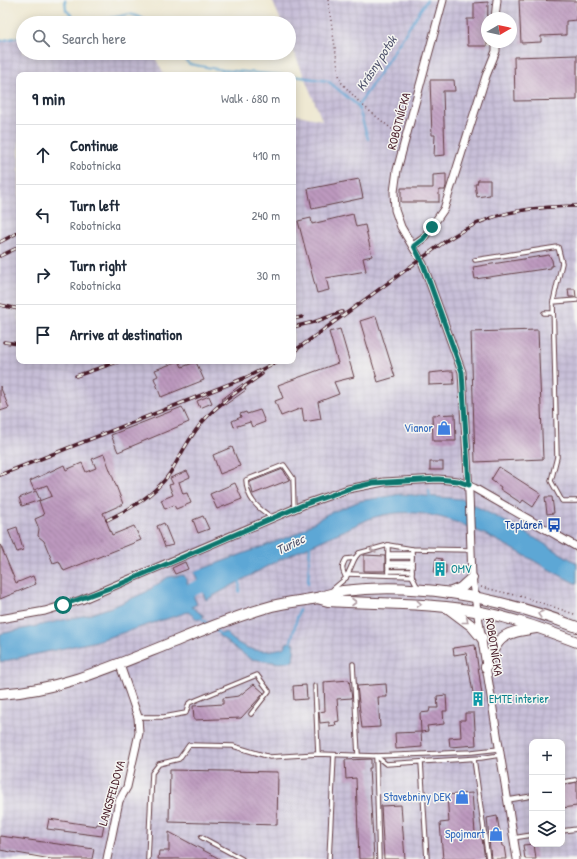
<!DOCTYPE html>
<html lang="en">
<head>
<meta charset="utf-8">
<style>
  body { margin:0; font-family:"Patrick Hand",sans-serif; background:#f6f6f7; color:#1f2937 }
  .controls { position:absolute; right:12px; bottom:12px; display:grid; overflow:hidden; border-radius:8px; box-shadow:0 2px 10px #0003 }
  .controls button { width:36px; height:36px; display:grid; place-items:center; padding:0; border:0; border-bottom:1px solid #e0e1e3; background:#fff; color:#1f2937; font:20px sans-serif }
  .compass { position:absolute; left:481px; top:12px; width:36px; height:36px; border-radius:50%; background:#fff; box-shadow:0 2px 10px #0003; rotate:81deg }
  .stop { position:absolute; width:12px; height:12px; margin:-9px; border:3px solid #0f766e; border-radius:50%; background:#fff }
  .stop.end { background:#0f766e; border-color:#fff; box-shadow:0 1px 4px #0008 }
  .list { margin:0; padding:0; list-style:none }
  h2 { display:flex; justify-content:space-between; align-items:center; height:52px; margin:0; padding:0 16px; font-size:17px }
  h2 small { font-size:13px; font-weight:400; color:#747a83 }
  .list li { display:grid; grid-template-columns:26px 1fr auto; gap:12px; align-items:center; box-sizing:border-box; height:60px; padding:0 16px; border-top:1px solid #e0e1e3 }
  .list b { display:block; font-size:15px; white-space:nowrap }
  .list p { margin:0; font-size:13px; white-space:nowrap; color:#747a83 }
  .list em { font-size:13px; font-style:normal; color:#747a83 }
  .icon { flex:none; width:22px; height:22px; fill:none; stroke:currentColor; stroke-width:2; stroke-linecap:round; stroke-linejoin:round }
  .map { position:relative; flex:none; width:577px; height:859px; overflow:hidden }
  .search { position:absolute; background:#fff; box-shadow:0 2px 10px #0003; left:16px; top:16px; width:280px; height:44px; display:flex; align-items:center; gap:10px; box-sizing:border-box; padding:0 14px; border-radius:22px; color:#747a83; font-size:15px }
  .panel { position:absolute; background:#fff; box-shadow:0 2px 10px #0003; left:16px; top:72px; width:280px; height:292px; border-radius:8px }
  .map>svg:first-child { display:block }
</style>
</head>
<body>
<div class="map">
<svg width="577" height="859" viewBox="0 0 577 859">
  <defs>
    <pattern id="industrial-grid" width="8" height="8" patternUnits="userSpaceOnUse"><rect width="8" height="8" fill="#c8bfd8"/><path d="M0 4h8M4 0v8" fill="none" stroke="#ada4ba"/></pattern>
    <pattern id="building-back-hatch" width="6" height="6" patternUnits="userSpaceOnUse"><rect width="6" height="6" fill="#bc99be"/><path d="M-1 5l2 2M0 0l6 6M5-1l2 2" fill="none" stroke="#9b7c9b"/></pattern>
  </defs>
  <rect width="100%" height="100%" fill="#f6f6f2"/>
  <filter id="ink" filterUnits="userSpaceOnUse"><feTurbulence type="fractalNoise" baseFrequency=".025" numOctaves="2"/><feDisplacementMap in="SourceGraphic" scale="8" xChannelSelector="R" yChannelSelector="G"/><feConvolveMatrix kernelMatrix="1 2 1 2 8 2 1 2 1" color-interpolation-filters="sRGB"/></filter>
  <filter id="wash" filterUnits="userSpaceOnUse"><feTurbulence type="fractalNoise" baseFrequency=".012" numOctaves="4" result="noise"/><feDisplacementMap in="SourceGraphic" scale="16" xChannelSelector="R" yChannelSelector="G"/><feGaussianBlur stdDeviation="0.9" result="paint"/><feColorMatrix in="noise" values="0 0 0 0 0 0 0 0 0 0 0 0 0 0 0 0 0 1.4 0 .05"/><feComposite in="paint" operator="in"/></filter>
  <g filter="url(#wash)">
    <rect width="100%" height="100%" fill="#efe9d3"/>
    <!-- industrial -->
    <path fill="url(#industrial-grid)" fill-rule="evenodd" d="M272,0H577V859H0V40L23,38V53H153L164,75H19V361H293V114L322,120L289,40V23H282ZM487,18H511V42H487ZM532,742H562V844H532Z"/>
    <!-- water -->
    <g fill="#5da7d5" stroke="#546380">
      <path d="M401,494L462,499L516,527L577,563V584C514,554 442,493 369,519L273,563L206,600L194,572L296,534L327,514L360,501Z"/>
      <polygon points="184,575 197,604 192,607 204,616 198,620 188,612 97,641 0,662 0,634 91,614 117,605 146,592 168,577"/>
      <path d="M225,632C242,650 261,655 285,647L287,642L295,644L293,661L280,663L250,659L218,635Z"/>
    </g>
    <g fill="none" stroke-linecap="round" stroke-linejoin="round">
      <!-- stream -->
      <g stroke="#5da7d5" stroke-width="2">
        <polyline points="65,0 66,10 80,23"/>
        <polyline points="85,23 130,14 157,23"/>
        <polyline points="0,41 23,36"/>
        <polyline points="179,53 189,64 223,70 283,75"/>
        <polyline points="293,76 328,81 358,106"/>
        <polyline points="368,139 358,106 427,0"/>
        <polyline points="429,490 430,499"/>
        <polyline points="308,584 310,546"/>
        <polyline points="239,592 240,581"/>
        <polyline points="200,617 209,625"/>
        <polyline points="214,629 221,635"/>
        <polyline points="290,645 299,610"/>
      </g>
      <!-- river -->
      <polyline stroke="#5da7d5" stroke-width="13" points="174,597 215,580"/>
    </g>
    <g id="blocks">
      <!-- building -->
      <g fill="url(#building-back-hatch)">
        <polygon points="519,0 577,1 577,20 566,21 566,35 541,36 541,42 521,43"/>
        <polygon points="488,2 487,46 468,46 467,19 474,19 474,3"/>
        <polygon points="577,55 577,100 515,101 514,57"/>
        <polygon points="430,80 454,80 455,91 443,91 445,155 434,156 435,135 432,135"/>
        <polygon points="446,174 446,186 445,190 439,190 439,202 401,202 401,188 433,188 433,175"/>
        <polygon points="359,179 363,198 312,209 308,189"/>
        <polygon points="478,180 490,180 490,195 477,197 475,184 477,184"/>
        <polygon points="353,214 356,227 365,225 369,243 372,256 363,258 366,271 326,278 329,290 317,293 298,221 311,218 312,224"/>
        <polygon points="549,255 552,260 553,266 551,266 551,268 475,279 473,267"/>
        <polygon points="568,289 575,289 576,297 569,297"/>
        <polygon points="376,316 395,377 378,382 360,321"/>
        <polygon points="340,329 354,377 334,382 339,394 318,402 321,419 304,422 302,408 281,416 275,401 283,398 278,385 338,363 329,332"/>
        <polygon points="538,330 543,459 475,462 471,332"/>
        <polygon points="179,361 182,367 196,362 204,380 161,397 154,378 158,376 155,370"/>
        <polygon points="448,371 453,371 454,384 429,385 429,373"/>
        <polygon points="242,384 246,390 225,405 221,400"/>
        <polygon points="0,386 9,408 0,411"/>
        <polygon points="209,396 212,403 200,408 197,401"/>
        <polygon points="182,407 189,422 118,452 111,435"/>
        <polygon points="260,410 265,422 252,427 250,422 234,427 232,421 241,417 240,414 246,412 247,414"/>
        <polygon points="455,414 456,441 433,441 432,415"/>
        <polygon points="232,447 240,466 220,474 213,455"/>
        <polygon points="104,454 123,504 103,513 112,535 134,526 141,540 64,571 59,561 53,563 44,541 38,536 39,529 35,519 44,515 39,501 52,496 47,485 34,490 30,481 64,465 66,470 82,463 86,472 96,468 92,459"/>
        <rect x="430" y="462" width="13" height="8"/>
        <polygon points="499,467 541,494 533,507 523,500 521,503 500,489 501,487 491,480"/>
        <polygon points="283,469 289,480 253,494 250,482"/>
        <polygon points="187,471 190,477 179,482 183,494 187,493 191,503 176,509 174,505 165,509 161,500 173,495 169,485 173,484 170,478"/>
        <polygon points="235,483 242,499 217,509 210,494"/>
        <polygon points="36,491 40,500 22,506 19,498"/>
        <polygon points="545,497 552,497 554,513 547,514"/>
        <polygon points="203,516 209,529 198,533 193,520"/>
        <polygon points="164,523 173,545 165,547 157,526"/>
        <polygon points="17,527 23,550 17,552 8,530"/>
        <polygon points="0,544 16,583 33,576 36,584 0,599"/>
        <polygon points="364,555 385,556 385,571 364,571"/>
        <polygon points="436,558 442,559 441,565 446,565 446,574 434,573"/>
        <polygon points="185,562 188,569 175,574 172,568"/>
        <polygon points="475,645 483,702 475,704 466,653 454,655 453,648"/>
        <polygon points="349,680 352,698 337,699 339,721 335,722 336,725 329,726 329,722 320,723 319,712 325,711 324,682"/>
        <polygon points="254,684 264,693 241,718 194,720 193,706 223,704 223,698 239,696"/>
        <polygon points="386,684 387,697 378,697 380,727 362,728 357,686"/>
        <polygon points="306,685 307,699 294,700 293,686"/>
        <polygon points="446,695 447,711 443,711 444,724 427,726 428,731 421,732 420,713 429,712 430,708 438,708 437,696"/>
        <polygon points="465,713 474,713 476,745 450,747 449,738 461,737 460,720 465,720"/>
        <polygon points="421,732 422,747 396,749 395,733"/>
        <polygon points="371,759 371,768 369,768 374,859 359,859 356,778 346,779 345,760"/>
        <polygon points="170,770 278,772 277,825 169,822"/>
        <polygon points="577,782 577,806 562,808 562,785"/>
        <polygon points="472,793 475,833 481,832 485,859 443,859 440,823 449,822 447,795"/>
        <polygon points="401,805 405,859 384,859 381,806"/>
        <polygon points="497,816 502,846 504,846 506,859 491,859 487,818"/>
        <polygon points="49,819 96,826 97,824 104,825 102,836 47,829"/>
        <polygon points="169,832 220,859 158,859 159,851 169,851"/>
        <polygon points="0,836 94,849 92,859 51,859 0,850"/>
        <polygon points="534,844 536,859 525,859 523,845"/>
      </g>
    </g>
  </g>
  <g filter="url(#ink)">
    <use href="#blocks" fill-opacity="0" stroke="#633d44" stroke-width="1"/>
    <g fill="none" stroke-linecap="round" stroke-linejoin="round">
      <defs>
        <g id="lane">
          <polyline points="475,260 558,247 562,263 553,302"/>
          <polyline points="577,300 553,302 557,457 551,481 562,501 577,501"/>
          <polyline points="544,313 553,313"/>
          <path d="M273,518C257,508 247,499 246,480L284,465L293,478L294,509"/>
          <polyline points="388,545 388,574"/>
          <polyline points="412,549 412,576 418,588"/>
          <polyline points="388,554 412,554"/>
          <polyline points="388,557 412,557"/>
          <polyline points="388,563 412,563"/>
          <polyline points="388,566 412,566"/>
          <polyline points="388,571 412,571"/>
          <polyline points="348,574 412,576"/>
          <path d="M346,578C342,570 341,567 346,559L355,558"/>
          <polyline points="333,589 346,578 355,558 359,553 370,550 388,545 412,549 471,550"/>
          <polyline points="353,664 358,755"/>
          <polyline points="315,686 318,754"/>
          <polyline points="138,717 164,717 186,713 189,703 257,675 269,691 251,714"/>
          <polyline points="474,759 488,859"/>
          <polyline points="421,762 427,859"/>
          <polyline points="562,782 575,780"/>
          <polyline points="508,800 532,796"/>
          <polyline points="562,831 577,829"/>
          <polyline points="201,837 242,859"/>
          <polyline points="513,838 532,835"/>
          <polyline points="148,859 152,773 159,764 179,759 189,745 233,746 270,757 318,754 376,756 386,764 481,758 500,755"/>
          <polyline points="329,859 334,755"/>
          <polyline points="379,859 376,756 472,752 499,749"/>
        </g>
        <g id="street">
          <polyline points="443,0 397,170 394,192 395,210 401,227 423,264 462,372 469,493 472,578 517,859"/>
          <polyline points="495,18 497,0"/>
          <polyline points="413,246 423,239 444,209 486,76 496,51 496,42"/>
          <polyline points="0,619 45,611 81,600 303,505 348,489 384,482 438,479 458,481 474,488 577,547"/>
          <polyline points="107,859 119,801 127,787 139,733 138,717 120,665"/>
        </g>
        <g id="primary">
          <polyline points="449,593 461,588 472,578"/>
          <path d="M317,598L328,601C373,604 417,602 462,609C502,614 540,628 577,642"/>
          <polyline points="448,608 472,626 482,638"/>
          <path d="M486,667C497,635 504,633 536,628"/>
          <path d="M0,694C63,690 118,664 176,641C207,628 239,615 272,606C287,602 302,601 317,598C326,595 334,593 343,591C423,581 503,599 577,627"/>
        </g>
      </defs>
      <!-- lane casing -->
      <use href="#lane" stroke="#633d44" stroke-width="5.5"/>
      <!-- street casing -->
      <use href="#street" stroke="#633d44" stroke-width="9"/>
      <!-- primary casing -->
      <use href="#primary" stroke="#633d44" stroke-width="12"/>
      <!-- path -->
      <g stroke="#633d44" stroke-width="1.5" stroke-dasharray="1 3" stroke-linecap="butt">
        <polyline points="328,0 340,81 361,104 399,135"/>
        <polyline points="481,587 527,598 577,615"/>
      </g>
      <!-- lane -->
      <use href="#lane" stroke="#fff" stroke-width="3.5"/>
      <!-- street -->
      <use href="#street" stroke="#fff" stroke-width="7"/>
      <!-- primary -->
      <use href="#primary" stroke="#fff" stroke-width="10"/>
      <defs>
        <g id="rail">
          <polyline points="0,242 19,232"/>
          <polyline points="0,256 19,247"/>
          <polyline points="0,305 19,309"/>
          <polyline points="293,319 302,317"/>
          <polyline points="293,327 314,322 342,312"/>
          <polyline points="4,342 19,344"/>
          <path d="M293,352L447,240C489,212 527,207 577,206"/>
          <polyline points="76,376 120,361"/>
          <polyline points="0,475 247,377 278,361"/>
          <path d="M107,520C130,509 155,495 170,473C181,455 190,435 205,419C221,401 243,388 262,374"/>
        </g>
      </defs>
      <!-- rail casing -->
      <use href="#rail" stroke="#4a1f2b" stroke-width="3.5"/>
      <!-- rail -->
      <use href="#rail" stroke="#f6f6f2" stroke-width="2" stroke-dasharray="6" stroke-linecap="butt"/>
    </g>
    <!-- one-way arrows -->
    <defs><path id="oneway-chevron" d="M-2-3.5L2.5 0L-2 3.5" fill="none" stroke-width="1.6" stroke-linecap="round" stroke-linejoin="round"/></defs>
    <g stroke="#ae9aa0">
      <use href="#oneway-chevron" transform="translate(373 549) rotate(166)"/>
      <use href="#oneway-chevron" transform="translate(354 602)"/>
      <use href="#oneway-chevron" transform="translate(419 604) rotate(5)"/>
      <use href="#oneway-chevron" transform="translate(540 614) rotate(-162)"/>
      <use href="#oneway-chevron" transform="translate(466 621) rotate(39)"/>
    </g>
  </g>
  <g fill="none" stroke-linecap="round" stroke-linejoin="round" filter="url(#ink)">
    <!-- route -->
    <polyline stroke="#0f766e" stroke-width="5" points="63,605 118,585 303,505 348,489 373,483 438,479 458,481 469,485 462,372 423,264 414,246 423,239 432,227"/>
  </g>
  <!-- icons -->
  <defs>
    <symbol id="shop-bare" viewBox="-9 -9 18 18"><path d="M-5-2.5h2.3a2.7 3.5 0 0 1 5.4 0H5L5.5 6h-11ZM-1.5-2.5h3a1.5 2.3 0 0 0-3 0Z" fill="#3f7fe0" stroke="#f6f6f2" stroke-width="2.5" paint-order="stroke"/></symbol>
    <symbol id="bus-bare" viewBox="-9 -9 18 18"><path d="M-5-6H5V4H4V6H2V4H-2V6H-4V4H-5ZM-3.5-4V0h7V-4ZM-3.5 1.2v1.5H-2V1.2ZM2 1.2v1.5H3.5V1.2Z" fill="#1a4fb4" stroke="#f6f6f2" stroke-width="2.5" paint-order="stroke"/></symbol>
    <symbol id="building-bare" viewBox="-9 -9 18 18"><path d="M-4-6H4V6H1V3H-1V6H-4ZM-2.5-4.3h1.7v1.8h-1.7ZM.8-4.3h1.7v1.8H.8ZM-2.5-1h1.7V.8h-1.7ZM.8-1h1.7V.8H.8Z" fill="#0f9aa8" stroke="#f6f6f2" stroke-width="2.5" paint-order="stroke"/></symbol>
  </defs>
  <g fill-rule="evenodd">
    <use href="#shop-bare" x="434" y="418" width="20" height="20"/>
    <use href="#bus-bare" x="544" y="515" width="20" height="20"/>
    <use href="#building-bare" x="430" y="559" width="20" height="20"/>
    <use href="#building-bare" x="468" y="689" width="20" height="20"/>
    <use href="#shop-bare" x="452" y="787" width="20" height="20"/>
    <use href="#shop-bare" x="486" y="824" width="20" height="20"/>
  </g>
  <g text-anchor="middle" stroke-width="3" stroke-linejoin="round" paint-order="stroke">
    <!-- street labels -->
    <g font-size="12" fill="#4a1f2b" stroke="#f6f6f2">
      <text transform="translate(399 121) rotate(-75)" y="4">ROBOTNÍCKA</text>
      <text transform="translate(494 647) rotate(81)" y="4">ROBOTNÍCKA</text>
      <text transform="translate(112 793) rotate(-74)" y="4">LANGSFELDOVA</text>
    </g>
    <!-- shop labels -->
    <g font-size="12" fill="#366cbe" stroke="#f6f6f2" text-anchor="end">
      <text x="433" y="432">Vianor</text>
      <text x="451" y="801">Stavebniny DEK</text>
      <text x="485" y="838">Spojmart</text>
    </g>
    <!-- transit labels -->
    <g font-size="12" fill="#164399" stroke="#f6f6f2" text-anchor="end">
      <text x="543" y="529">Tepláreň</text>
    </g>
    <!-- culture labels -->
    <g font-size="12" fill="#0d838f" stroke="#f6f6f2" text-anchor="start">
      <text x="451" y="573">OMV</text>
      <text x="489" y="703">EMTE interier</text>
    </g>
    <!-- water labels -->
    <g font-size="13" font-style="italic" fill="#52556f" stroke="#f6f6f2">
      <text transform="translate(376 63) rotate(-57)" y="5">Krásny potok</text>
      <text transform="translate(290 544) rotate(-26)" y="5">Turiec</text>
    </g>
  </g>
</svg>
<div class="controls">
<button>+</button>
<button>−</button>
<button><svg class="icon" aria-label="layers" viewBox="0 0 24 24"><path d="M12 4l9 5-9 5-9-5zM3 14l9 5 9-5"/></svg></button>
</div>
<svg class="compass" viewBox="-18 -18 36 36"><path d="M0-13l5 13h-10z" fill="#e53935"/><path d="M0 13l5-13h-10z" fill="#747a83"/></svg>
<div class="stop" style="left:63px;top:605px"></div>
<div class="stop end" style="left:432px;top:227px"></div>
<div class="search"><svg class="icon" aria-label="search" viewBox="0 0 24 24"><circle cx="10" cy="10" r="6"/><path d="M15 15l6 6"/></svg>Search here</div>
<section class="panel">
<h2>9 min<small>Walk · 680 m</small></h2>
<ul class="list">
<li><svg class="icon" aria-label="ahead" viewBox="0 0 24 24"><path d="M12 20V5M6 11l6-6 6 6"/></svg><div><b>Continue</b><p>Robotnícka</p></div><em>410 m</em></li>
<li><svg class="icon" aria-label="left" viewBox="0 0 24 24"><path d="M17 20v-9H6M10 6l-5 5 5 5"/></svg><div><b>Turn left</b><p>Robotnícka</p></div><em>240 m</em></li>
<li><svg class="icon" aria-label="right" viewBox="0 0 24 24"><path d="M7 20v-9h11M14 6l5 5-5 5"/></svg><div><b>Turn right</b><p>Robotnícka</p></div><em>30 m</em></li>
<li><svg class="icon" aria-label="arrive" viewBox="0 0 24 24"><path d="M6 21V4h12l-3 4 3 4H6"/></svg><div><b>Arrive at destination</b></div></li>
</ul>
</section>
</div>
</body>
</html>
